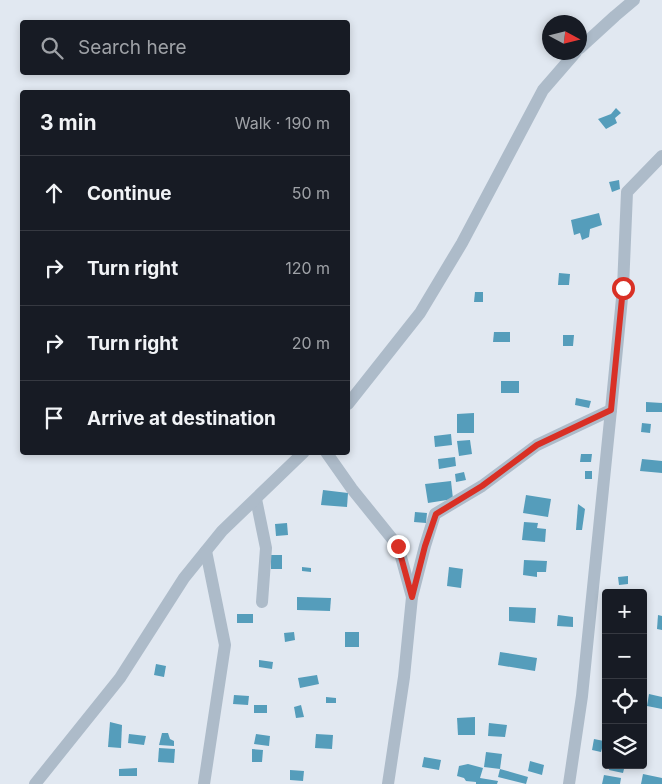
<!DOCTYPE html>
<html lang="en">
<head>
<meta charset="utf-8">
<style>
  body { margin:0; font-family:Inter,sans-serif; background:#20242c; color:#f1f3f6 }
  .controls { position:absolute; right:15px; bottom:15px; display:grid; overflow:hidden; border-radius:5px; box-shadow:0 2px 8px #0003 }
  .controls button { width:45px; height:45px; display:grid; place-items:center; padding:0; border:0; border-bottom:1px solid #363941; background:#171b24; color:#f1f3f6; font:25px sans-serif }
  .compass { position:absolute; left:542px; top:15px; width:45px; height:45px; border-radius:50%; background:#171b24; box-shadow:0 2px 8px #0003; rotate:97deg }
  .stop { position:absolute; width:15px; height:15px; margin:-11px; border:4px solid #d93025; border-radius:50%; background:#fff }
  .stop.end { background:#d93025; border-color:#fff; box-shadow:0 1px 5px #0008 }
  .list { margin:0; padding:0; list-style:none }
  h2 { display:flex; justify-content:space-between; align-items:center; height:65px; margin:0; padding:0 20px; font-size:21px }
  h2 small { font-size:16px; font-weight:400; color:#9ea1a6 }
  .list li { display:grid; grid-template-columns:32px 1fr auto; gap:15px; align-items:center; box-sizing:border-box; height:75px; padding:0 20px; border-top:1px solid #363941 }
  .list b { display:block; font-size:19px; white-space:nowrap }
  .list em { font-size:16px; font-style:normal; color:#9ea1a6 }
  .icon { flex:none; width:28px; height:28px; fill:none; stroke:currentColor; stroke-width:2; stroke-linecap:round; stroke-linejoin:round }
  .map { position:relative; flex:none; width:662px; height:784px; overflow:hidden }
  .search { position:absolute; background:#171b24; box-shadow:0 2px 8px #0003; left:20px; top:20px; width:330px; height:55px; display:flex; align-items:center; gap:12px; box-sizing:border-box; padding:0 18px; border-radius:5px; color:#9ea1a6; font-size:19px }
  .panel { position:absolute; background:#171b24; box-shadow:0 2px 8px #0003; left:20px; top:90px; width:330px; height:365px; border-radius:5px }
  .map>svg:first-child { display:block }
</style>
</head>
<body>
<div class="map">
<svg width="662" height="784" viewBox="0 0 662 784">
  <rect width="100%" height="100%" fill="#e1e8f1"/>
  <!-- building -->
  <g fill="#559dbb">
    <polygon points="616,108 621,113 615,118 617,123 606,129 598,119 611,114"/>
    <polygon points="619,180 620,189 612,192 609,182"/>
    <polygon points="599,213 602,225 590,229 589,237 582,240 580,233 574,235 571,220"/>
    <polygon points="559,273 570,274 569,285 558,285"/>
    <polygon points="475,292 483,292 483,302 474,302"/>
    <polygon points="494,332 510,332 510,342 493,342"/>
    <polygon points="563,335 574,335 573,346 563,346"/>
    <rect x="501" y="381" width="18" height="12"/>
    <polygon points="576,398 591,401 589,408 575,405"/>
    <polygon points="646,402 662,403 662,412 646,412"/>
    <polygon points="474,413 474,433 457,433 457,414"/>
    <polygon points="642,423 651,424 650,433 641,432"/>
    <polygon points="451,434 452,445 435,447 434,436"/>
    <polygon points="470,440 472,454 459,456 457,441"/>
    <polygon points="581,454 592,454 591,462 580,462"/>
    <polygon points="455,457 456,466 439,469 438,459"/>
    <polygon points="642,459 662,461 662,473 640,471"/>
    <rect x="585" y="471" width="7" height="8"/>
    <polygon points="464,472 466,480 456,482 455,474"/>
    <polygon points="451,481 453,499 428,503 425,484"/>
    <polygon points="323,490 348,493 347,507 321,505"/>
    <polygon points="526,495 551,499 548,517 523,513"/>
    <polygon points="578,504 585,509 582,530 576,530"/>
    <polygon points="415,512 427,513 426,523 414,522"/>
    <polygon points="524,522 538,523 537,528 546,529 545,542 522,540"/>
    <polygon points="287,523 288,535 276,536 275,524"/>
    <rect x="271" y="555" width="11" height="14"/>
    <polygon points="524,560 547,561 546,572 537,572 537,577 523,575"/>
    <polygon points="302,567 311,568 311,572 302,571"/>
    <polygon points="449,567 463,569 461,588 447,586"/>
    <polygon points="628,576 628,584 619,585 618,577"/>
    <polygon points="297,597 331,598 330,611 297,610"/>
    <polygon points="509,607 536,608 535,623 509,621"/>
    <rect x="237" y="614" width="16" height="9"/>
    <polygon points="558,615 573,617 573,627 557,626"/>
    <polygon points="658,615 662,616 662,630 657,629"/>
    <polygon points="294,632 295,640 285,642 284,633"/>
    <rect x="345" y="632" width="14" height="15"/>
    <polygon points="500,652 537,658 535,671 498,665"/>
    <polygon points="259,660 273,662 272,669 259,667"/>
    <polygon points="156,664 166,666 164,677 154,675"/>
    <polygon points="317,675 319,684 300,688 298,678"/>
    <polygon points="643,687 646,687 644,700 643,700"/>
    <polygon points="649,694 662,697 662,709 647,706"/>
    <polygon points="234,695 249,696 248,705 233,704"/>
    <polygon points="326,697 336,698 336,703 326,703"/>
    <rect x="254" y="705" width="13" height="8"/>
    <polygon points="301,705 304,717 296,718 294,707"/>
    <polygon points="475,717 475,735 458,735 457,718"/>
    <polygon points="110,722 122,725 121,748 108,747"/>
    <polygon points="489,723 507,725 505,737 488,736"/>
    <polygon points="162,733 168,733 170,739 174,741 174,746 159,745"/>
    <polygon points="129,734 146,736 144,745 128,743"/>
    <polygon points="256,734 270,736 269,746 254,744"/>
    <polygon points="316,734 333,735 332,749 315,748"/>
    <polygon points="594,739 604,741 601,752 592,750"/>
    <polygon points="159,748 175,749 174,763 158,762"/>
    <polygon points="252,749 263,750 262,762 252,762"/>
    <polygon points="486,752 502,754 500,769 484,767"/>
    <polygon points="424,757 441,760 439,770 422,767"/>
    <polygon points="530,761 544,765 542,775 528,771"/>
    <polygon points="468,764 483,768 480,778 498,781 497,784 476,784 476,782 466,781 464,778 457,776 459,766"/>
    <polygon points="610,765 625,765 623,773 609,770"/>
    <polygon points="137,768 137,776 119,776 119,769"/>
    <polygon points="500,769 528,777 526,784 498,777"/>
    <polygon points="290,770 304,771 303,781 290,780"/>
    <polygon points="643,774 662,778 662,784 641,784"/>
    <polygon points="604,775 621,778 620,784 602,784"/>
  </g>
  <g fill="none" stroke-linecap="round" stroke-linejoin="round">
    <!-- minor -->
    <g stroke="#adbbc9" stroke-width="12">
      <polyline points="580,48 615,16 634,0"/>
      <polyline points="348,404 420,313 462,243 543,90 576,52"/>
      <polyline points="326,452 352,489 398,546 412,597"/>
      <polyline points="256,499 266,548 262,602"/>
      <polyline points="35,784 120,678 184,578 222,531 304,452"/>
      <polyline points="204,784 225,645 206,551"/>
      <polyline points="388,784 404,677 412,597 425,546 435,514 482,486 537,445 611,410"/>
      <polyline points="569,784 582,696 611,410 623,288 627,192 662,156"/>
    </g>
  </g>
  <g fill="none" stroke-linecap="round" stroke-linejoin="round">
    <!-- route -->
    <polyline stroke="#d93025" stroke-width="6" points="398,546 412,597 425,546 436,514 482,486 537,445 611,410 623,288"/>
  </g>
</svg>
<div class="controls">
<button>+</button>
<button>−</button>
<button><svg class="icon" aria-label="locate" viewBox="0 0 24 24"><circle cx="12" cy="12" r="6"/><path d="M12 2v4M12 18v4M2 12h4M18 12h4"/></svg></button>
<button><svg class="icon" aria-label="layers" viewBox="0 0 24 24"><path d="M12 4l9 5-9 5-9-5zM3 14l9 5 9-5"/></svg></button>
</div>
<svg class="compass" viewBox="-18 -18 36 36"><path d="M0-13l5 13h-10z" fill="#e53935"/><path d="M0 13l5-13h-10z" fill="#9ea1a6"/></svg>
<div class="stop" style="left:623px;top:288px"></div>
<div class="stop end" style="left:398px;top:546px"></div>
<div class="search"><svg class="icon" aria-label="search" viewBox="0 0 24 24"><circle cx="10" cy="10" r="6"/><path d="M15 15l6 6"/></svg>Search here</div>
<section class="panel">
<h2>3 min<small>Walk · 190 m</small></h2>
<ul class="list">
<li><svg class="icon" aria-label="ahead" viewBox="0 0 24 24"><path d="M12 20V5M6 11l6-6 6 6"/></svg><div><b>Continue</b></div><em>50 m</em></li>
<li><svg class="icon" aria-label="right" viewBox="0 0 24 24"><path d="M7 20v-9h11M14 6l5 5-5 5"/></svg><div><b>Turn right</b></div><em>120 m</em></li>
<li><svg class="icon" aria-label="right" viewBox="0 0 24 24"><path d="M7 20v-9h11M14 6l5 5-5 5"/></svg><div><b>Turn right</b></div><em>20 m</em></li>
<li><svg class="icon" aria-label="arrive" viewBox="0 0 24 24"><path d="M6 21V4h12l-3 4 3 4H6"/></svg><div><b>Arrive at destination</b></div></li>
</ul>
</section>
</div>
</body>
</html>
